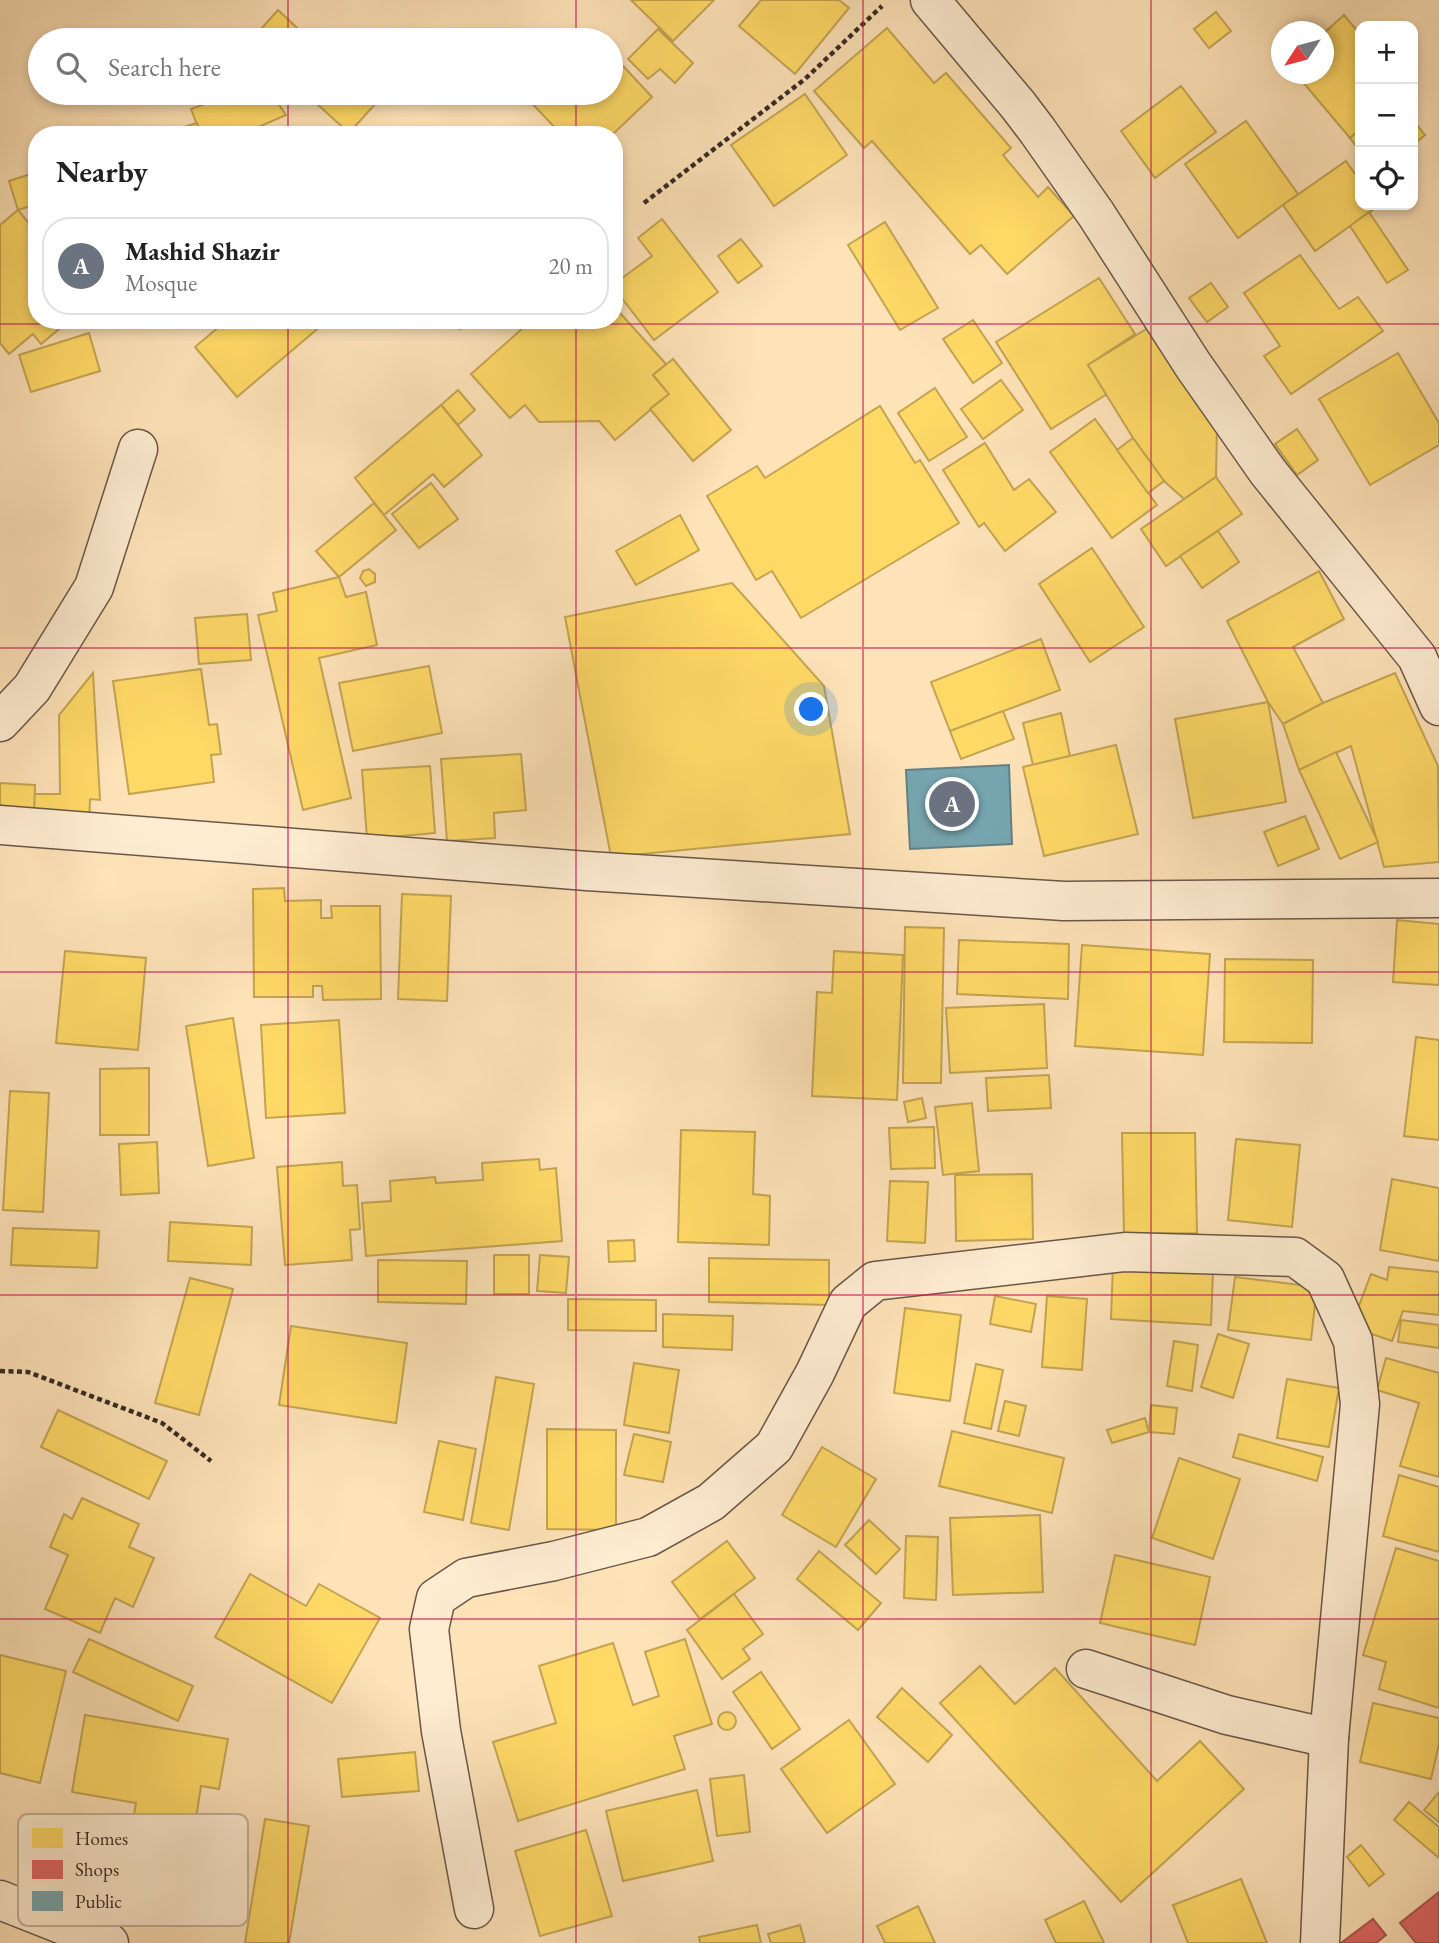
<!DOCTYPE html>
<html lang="en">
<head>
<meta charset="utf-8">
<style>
  body { margin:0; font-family:"EB Garamond",serif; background:#f6f6f6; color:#222 }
  .controls { position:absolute; right:21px; top:21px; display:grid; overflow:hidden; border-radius:14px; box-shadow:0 4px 10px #0003 }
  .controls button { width:63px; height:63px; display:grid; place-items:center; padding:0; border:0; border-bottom:2px solid #e0e0e0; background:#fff; color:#222; font:35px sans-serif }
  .compass { position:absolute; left:1271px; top:21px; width:63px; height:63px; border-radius:50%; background:#fff; box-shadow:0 4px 10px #0003; rotate:234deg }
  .you { position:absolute; left:812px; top:710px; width:24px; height:24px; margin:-18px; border:5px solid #fff; border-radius:50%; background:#1a73e8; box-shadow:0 0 0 10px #1a73e833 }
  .badge { display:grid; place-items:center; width:46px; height:46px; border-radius:50%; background:#8f2418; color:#fff; font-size:23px; font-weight:700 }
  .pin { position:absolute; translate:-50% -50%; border:4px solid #fff; box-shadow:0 2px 7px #0006 }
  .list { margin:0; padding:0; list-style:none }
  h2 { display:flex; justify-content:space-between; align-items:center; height:91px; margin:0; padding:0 28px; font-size:30px }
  h2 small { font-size:23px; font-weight:400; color:#767676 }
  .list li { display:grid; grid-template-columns:46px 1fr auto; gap:21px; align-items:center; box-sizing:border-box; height:98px; margin:0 14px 14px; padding:0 14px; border:2px solid #e0e0e0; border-radius:28px }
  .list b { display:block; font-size:26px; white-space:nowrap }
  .list p { margin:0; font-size:23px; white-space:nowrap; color:#767676 }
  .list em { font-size:23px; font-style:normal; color:#767676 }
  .icon { flex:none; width:38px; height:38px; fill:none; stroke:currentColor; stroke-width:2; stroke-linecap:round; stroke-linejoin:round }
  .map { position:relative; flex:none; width:1439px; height:1943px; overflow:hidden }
  .search { position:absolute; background:#fff; box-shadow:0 4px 10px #0003; left:28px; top:28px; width:595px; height:77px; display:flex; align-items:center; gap:18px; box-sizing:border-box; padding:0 24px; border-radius:38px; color:#767676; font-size:26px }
  .panel { position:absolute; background:#fff; box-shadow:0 4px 10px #0003; left:28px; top:126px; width:595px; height:203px; border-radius:28px }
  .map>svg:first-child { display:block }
</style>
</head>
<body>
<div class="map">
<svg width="1439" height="1943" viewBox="0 0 1439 1943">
  <rect width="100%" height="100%" fill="#fee2b8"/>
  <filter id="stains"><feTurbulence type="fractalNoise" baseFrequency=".00286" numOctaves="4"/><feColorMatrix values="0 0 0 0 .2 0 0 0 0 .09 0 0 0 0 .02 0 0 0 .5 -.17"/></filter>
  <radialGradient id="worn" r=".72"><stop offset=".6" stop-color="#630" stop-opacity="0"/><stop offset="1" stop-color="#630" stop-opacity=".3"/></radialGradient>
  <!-- homes -->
  <g fill="#ffd966" stroke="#c3a452" stroke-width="2">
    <polygon points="631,0 714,0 673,41"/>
    <polygon points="761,0 839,0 849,8 795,74 739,26"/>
    <polygon points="278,10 310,40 251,40"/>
    <polygon points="1216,12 1231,31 1209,48 1194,29"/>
    <polygon points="1344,15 1360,34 1360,129 1350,138 1296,74 1324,74 1324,33"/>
    <polygon points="887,28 934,83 946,73 1011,148 1003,155 1038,197 1048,187 1074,216 1007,274 981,245 970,254 872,141 864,148 814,91"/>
    <polygon points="658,29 693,63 675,83 660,69 648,79 628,59"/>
    <polygon points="589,30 599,40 578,40"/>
    <polygon points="611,53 652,97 612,135 562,135 522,93 611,93"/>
    <polygon points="1181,86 1216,132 1155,178 1121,131"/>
    <polygon points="234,93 271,93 286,115 240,135 201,135 191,109"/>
    <polygon points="305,93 367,93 377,102 349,133"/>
    <polygon points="805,94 847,155 774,206 731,145"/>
    <polygon points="1413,120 1425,135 1413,145"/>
    <polygon points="1246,121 1298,194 1238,238 1185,164"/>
    <polygon points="197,123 201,135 158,135"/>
    <polygon points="1360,129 1360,151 1350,138"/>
    <polygon points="1346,161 1360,181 1360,205 1378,206 1315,251 1283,205"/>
    <polygon points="37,172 37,204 18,210 9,181"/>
    <polygon points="18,210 37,233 37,320 70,320 41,344 33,334 9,354 0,343 0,225"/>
    <polygon points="1369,212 1408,270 1387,283 1350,226"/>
    <polygon points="662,219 718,292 654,340 614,288 614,284 652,256 638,238"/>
    <polygon points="885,222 938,308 900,330 848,245"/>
    <polygon points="741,239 762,266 738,283 718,256"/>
    <polygon points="1300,255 1339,309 1358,297 1383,331 1291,394 1264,356 1280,346 1244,293"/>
    <polygon points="1099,278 1135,334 1088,365 1107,394 1051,429 996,342"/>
    <polygon points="1211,283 1228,307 1207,322 1189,298"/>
    <polygon points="620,313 666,364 653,375 669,394 615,440 599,421 539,422 525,405 510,418 471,374 532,320 605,320 608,324"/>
    <polygon points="227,320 328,320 237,397 195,347"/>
    <polygon points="450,320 467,320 460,329"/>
    <polygon points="973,320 1002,363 973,383 943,339"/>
    <polygon points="1151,326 1217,427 1216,477 1184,499 1164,481 1133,438 1088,365"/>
    <polygon points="89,333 100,371 31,392 19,355"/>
    <polygon points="1398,353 1439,423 1439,445 1370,485 1319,399"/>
    <polygon points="673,359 731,430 693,461 650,409 669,394 653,375"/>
    <polygon points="1001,380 1023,410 983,439 961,409"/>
    <polygon points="935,388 967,437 929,461 898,413"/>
    <polygon points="458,390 475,410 458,425 441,405"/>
    <polygon points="441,405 482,455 444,487 433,474 384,515 355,478"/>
    <polygon points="880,406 915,463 920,460 959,523 801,618 772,571 756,580 707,496 757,466 765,478"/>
    <polygon points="1095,419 1157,505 1112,538 1050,452"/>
    <polygon points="1297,429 1318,460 1297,475 1275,444"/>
    <polygon points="1133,438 1164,481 1148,493 1117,450"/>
    <polygon points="985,443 1014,490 1029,479 1056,512 1005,551 984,523 979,527 943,470"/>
    <polygon points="1216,477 1242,514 1166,566 1141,529"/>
    <polygon points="431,483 458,519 419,548 392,514"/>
    <polygon points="374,503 396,530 339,577 316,551"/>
    <polygon points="680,515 699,550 636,585 616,551"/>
    <polygon points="1218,531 1239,562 1202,588 1180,556"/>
    <polygon points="1092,548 1144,627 1090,662 1039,584"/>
    <polygon points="369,569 375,574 375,582 366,586 360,578 363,571"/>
    <polygon points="1319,571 1344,619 1293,647 1323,703 1283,724 1268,702 1227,621"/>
    <polygon points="339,577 346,597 366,592 377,645 319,658 351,798 303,810 258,615 277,611 273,593"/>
    <polygon points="732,583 824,686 850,834 611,857 565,617"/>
    <polygon points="247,614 251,660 199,664 195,618"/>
    <polygon points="1041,639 1060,690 950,731 931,682"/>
    <polygon points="429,666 442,733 353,751 339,683"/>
    <polygon points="201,669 209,725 217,724 221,754 211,755 214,782 129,794 113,681"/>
    <polygon points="93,673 100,800 90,799 89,826 34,815 34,794 60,794 59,715"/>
    <polygon points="1395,673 1438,766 1439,862 1384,867 1351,746 1299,770 1283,724 1323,703"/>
    <polygon points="1268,702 1286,802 1193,818 1175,719"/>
    <polygon points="1003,711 1014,739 961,759 950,731"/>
    <polygon points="1061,713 1070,756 1033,765 1023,723"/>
    <polygon points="1116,745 1138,834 1044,856 1023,767"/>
    <polygon points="1336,752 1378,842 1340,859 1299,770"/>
    <polygon points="521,754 526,810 494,813 495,838 447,841 441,759"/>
    <polygon points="430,766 435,833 367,839 362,770"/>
    <polygon points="0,783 35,785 34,815 0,813"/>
    <polygon points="1305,816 1319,849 1278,866 1264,832"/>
    <polygon points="284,888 285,901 321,900 321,918 332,918 331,906 380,906 381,999 323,1000 322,986 313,986 313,997 254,997 253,889"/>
    <polygon points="402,894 451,896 447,1001 398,999"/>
    <polygon points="1397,920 1439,924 1439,985 1393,982"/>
    <polygon points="905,927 944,928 941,1083 903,1083"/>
    <polygon points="959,940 1069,944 1068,999 957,994"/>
    <polygon points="1082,945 1210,954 1203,1055 1075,1046"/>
    <polygon points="65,951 146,958 138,1050 56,1043"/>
    <polygon points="834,951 903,955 897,1100 812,1096 817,992 832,993"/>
    <polygon points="1225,959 1313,960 1312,1043 1224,1042"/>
    <polygon points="1044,1004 1047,1068 950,1073 946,1008"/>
    <polygon points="233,1018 254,1158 208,1166 186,1026"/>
    <polygon points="339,1020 345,1113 266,1118 261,1025"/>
    <polygon points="1416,1037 1439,1040 1439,1140 1404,1136"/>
    <polygon points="149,1068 149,1135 100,1135 100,1069"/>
    <polygon points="1049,1075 1051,1108 988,1111 986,1078"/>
    <polygon points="10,1091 49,1093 43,1212 3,1210"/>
    <polygon points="922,1098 926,1118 908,1122 904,1102"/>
    <polygon points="972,1103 979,1171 943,1175 935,1107"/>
    <polygon points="934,1127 935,1168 891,1169 889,1128"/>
    <polygon points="681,1130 755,1132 753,1194 770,1196 769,1245 678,1242"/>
    <polygon points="1122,1133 1195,1133 1197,1233 1124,1234"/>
    <polygon points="1236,1139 1300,1145 1292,1227 1228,1220"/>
    <polygon points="157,1142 159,1193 121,1195 119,1144"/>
    <polygon points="539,1159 540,1170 556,1168 562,1241 366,1256 362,1203 391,1201 390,1181 435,1177 436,1183 483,1180 482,1163"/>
    <polygon points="342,1162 343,1186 357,1185 360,1229 350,1230 352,1260 285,1265 277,1167"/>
    <polygon points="1032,1174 1033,1239 956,1241 955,1175"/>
    <polygon points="1392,1179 1439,1188 1439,1261 1380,1250"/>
    <polygon points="890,1181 928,1182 925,1243 887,1241"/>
    <polygon points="170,1222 252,1227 251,1265 168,1261"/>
    <polygon points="13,1228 99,1231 97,1268 11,1265"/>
    <polygon points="634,1240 635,1261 609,1262 608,1241"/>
    <rect x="494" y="1255" width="35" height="39"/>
    <polygon points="540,1255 569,1257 566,1293 537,1291"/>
    <polygon points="709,1258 829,1260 829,1305 709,1302"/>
    <polygon points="378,1260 467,1261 466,1304 378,1302"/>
    <polygon points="1113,1264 1213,1270 1211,1325 1111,1319"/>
    <polygon points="1389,1267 1439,1272 1439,1315 1403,1311 1392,1341 1351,1327 1371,1274 1387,1280"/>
    <polygon points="1235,1277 1317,1287 1311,1340 1228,1330"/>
    <polygon points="190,1278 233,1289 199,1415 155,1403"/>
    <polygon points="995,1296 1036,1304 1031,1332 990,1324"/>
    <polygon points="1047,1296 1087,1299 1082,1370 1042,1367"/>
    <polygon points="568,1299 656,1300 656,1331 568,1330"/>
    <polygon points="905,1308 961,1315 950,1401 894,1393"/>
    <polygon points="663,1314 733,1316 732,1350 663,1347"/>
    <polygon points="1401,1320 1439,1325 1439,1348 1398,1342"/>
    <polygon points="291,1326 407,1343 396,1423 279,1405"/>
    <polygon points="1218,1334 1249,1344 1233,1398 1201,1387"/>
    <polygon points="1174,1341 1198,1345 1192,1391 1167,1386"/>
    <polygon points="1386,1358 1439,1373 1439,1477 1400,1466 1419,1403 1377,1390"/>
    <polygon points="634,1363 679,1370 669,1433 624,1425"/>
    <polygon points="976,1364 1003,1370 991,1429 964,1423"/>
    <polygon points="496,1377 534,1384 509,1530 471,1523"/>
    <polygon points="1287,1379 1339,1388 1329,1447 1277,1438"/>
    <polygon points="1005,1401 1026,1406 1019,1436 998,1431"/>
    <polygon points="1151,1405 1177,1408 1174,1434 1149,1432"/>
    <polygon points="58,1410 167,1461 149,1499 41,1447"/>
    <polygon points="1145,1418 1149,1432 1112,1443 1107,1430"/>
    <polygon points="547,1429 616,1430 616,1530 547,1529"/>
    <polygon points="952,1431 1064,1458 1052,1513 939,1486"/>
    <polygon points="634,1434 671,1442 663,1482 624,1475"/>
    <polygon points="1239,1434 1323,1457 1317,1481 1233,1457"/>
    <polygon points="439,1441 476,1449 463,1520 424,1512"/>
    <polygon points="822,1447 876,1479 836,1547 782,1515"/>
    <polygon points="1179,1458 1240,1479 1213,1559 1152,1538"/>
    <polygon points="1399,1475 1439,1487 1439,1552 1383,1536"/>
    <polygon points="82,1498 139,1524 129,1547 154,1558 133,1607 115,1598 100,1633 45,1609 68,1555 50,1547 64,1514 72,1519"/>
    <polygon points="1040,1515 1043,1592 953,1595 950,1518"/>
    <polygon points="869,1520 900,1549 876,1574 845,1545"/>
    <polygon points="906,1536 938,1537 936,1600 904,1598"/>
    <polygon points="727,1541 755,1578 700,1619 672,1582"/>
    <polygon points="1396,1548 1439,1561 1439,1708 1379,1689 1386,1662 1363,1655"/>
    <polygon points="819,1551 881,1603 858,1630 797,1579"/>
    <polygon points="1115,1555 1210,1577 1195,1645 1100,1623"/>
    <polygon points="250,1574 306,1606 319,1584 380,1618 332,1703 215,1637"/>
    <polygon points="734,1594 763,1634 743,1649 750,1659 722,1679 687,1630"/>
    <polygon points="89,1639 193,1686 178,1721 73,1672"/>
    <polygon points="685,1639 712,1724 674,1736 685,1769 518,1821 493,1742 556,1723 539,1666 613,1643 633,1705 659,1696 645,1652"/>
    <polygon points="0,1655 66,1671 40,1783 0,1773"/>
    <polygon points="980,1666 1015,1704 1055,1668 1157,1781 1200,1741 1244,1789 1121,1902 940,1703"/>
    <polygon points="761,1672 800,1729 772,1749 733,1692"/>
    <polygon points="902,1688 952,1735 928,1762 877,1717"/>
    <polygon points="1373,1703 1439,1718 1439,1744 1431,1779 1360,1762"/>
    <circle cx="727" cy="1721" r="9"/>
    <polygon points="85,1715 228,1739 219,1789 201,1786 195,1825 134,1815 136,1803 72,1792"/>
    <polygon points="849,1720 895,1784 827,1833 781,1769"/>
    <polygon points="415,1752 419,1791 342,1797 338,1759"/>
    <polygon points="744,1775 750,1832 717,1836 710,1779"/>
    <polygon points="697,1790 713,1861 623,1881 606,1811"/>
    <polygon points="1439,1792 1439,1822 1424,1810"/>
    <polygon points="1409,1802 1439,1827 1439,1858 1394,1820"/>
    <polygon points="265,1819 309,1826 289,1943 245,1943"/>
    <polygon points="586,1830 612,1916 540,1936 515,1851"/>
    <polygon points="1361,1845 1384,1874 1369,1886 1347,1857"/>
    <polygon points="1241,1879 1267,1943 1188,1943 1173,1905"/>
    <polygon points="1084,1901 1104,1943 1056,1943 1045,1920"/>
    <polygon points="918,1906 935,1943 885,1943 877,1926"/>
    <polygon points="757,1925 761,1943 700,1943 699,1937"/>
    <polygon points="800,1925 805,1943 771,1943 768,1934"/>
  </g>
  <!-- shops -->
  <g fill="#e06666" stroke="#ad5452" stroke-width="2">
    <polygon points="1439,1892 1439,1943 1416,1943 1400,1923"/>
    <polygon points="1373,1919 1386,1935 1376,1943 1341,1943"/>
  </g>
  <!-- public -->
  <polygon fill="#76a5af" stroke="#638085" stroke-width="2" points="1009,765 1012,844 910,849 906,770"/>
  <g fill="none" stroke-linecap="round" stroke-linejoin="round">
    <defs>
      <g id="minor">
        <polyline points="930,0 1018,105 1037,130 1096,214 1193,365 1268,472 1417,657 1439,706"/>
        <polyline points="0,722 32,688 94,587 138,449"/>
        <polyline points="0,825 587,871 1064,901 1439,898"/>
        <polyline points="1086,1669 1227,1715 1329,1738"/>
        <polyline points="0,1900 109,1943"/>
        <polyline points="474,1909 441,1731 429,1629 436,1598 466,1578 554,1561 648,1537 711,1502 774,1447 815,1373 848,1303 875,1281 1125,1252 1295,1257 1325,1279 1353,1341 1360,1404 1329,1738 1320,1943"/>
      </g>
    </defs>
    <!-- minor casing -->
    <use href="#minor" stroke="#685848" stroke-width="41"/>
    <!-- path -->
    <g stroke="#362a23" stroke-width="4.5" stroke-dasharray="5 3.5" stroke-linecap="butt">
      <polyline points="644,203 805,79 882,6"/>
      <polyline points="0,1371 28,1372 162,1423 211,1461"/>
    </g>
    <!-- minor -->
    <use href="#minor" stroke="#feecd1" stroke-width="38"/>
  </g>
  <!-- grid -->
  <path fill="none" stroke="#c2185b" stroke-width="2" stroke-opacity="0.55" d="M288,0V40M576,0V40M863,0V1943M1151,0V1943M288,93V135M576,93V135M288,320V1943M576,320V1943M0,324H1439M0,648H1439M0,972H1439M0,1295H1439M0,1619H1439"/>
  <!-- legend -->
  <rect x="18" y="1814" width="230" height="112" rx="10" fill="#feecd1" stroke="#c2b29d" stroke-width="2"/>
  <rect x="32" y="1828" width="31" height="20" fill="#ffd966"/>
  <rect x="32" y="1860" width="31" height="19" fill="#e06666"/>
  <rect x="32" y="1891" width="31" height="20" fill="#76a5af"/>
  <g font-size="19" fill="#362a23">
    <text x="75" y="1845">Homes</text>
    <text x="75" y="1876">Shops</text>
    <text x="75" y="1908">Public</text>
  </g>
  <rect width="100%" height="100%" filter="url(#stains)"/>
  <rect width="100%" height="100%" fill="url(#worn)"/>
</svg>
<div class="controls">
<button>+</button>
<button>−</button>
<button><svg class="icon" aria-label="locate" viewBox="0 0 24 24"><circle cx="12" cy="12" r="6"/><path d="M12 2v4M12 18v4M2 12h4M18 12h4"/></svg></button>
</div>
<svg class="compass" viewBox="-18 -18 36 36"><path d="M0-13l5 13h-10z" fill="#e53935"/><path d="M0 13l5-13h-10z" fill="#767676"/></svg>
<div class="you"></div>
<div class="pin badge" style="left:952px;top:804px;background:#6b7280">A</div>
<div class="search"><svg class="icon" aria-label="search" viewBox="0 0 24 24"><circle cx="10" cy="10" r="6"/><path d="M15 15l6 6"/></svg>Search here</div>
<section class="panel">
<h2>Nearby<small></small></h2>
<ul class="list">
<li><span class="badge" style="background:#6b7280">A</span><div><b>Mashid Shazir</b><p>Mosque</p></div><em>20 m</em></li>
</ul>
</section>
</div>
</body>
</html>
